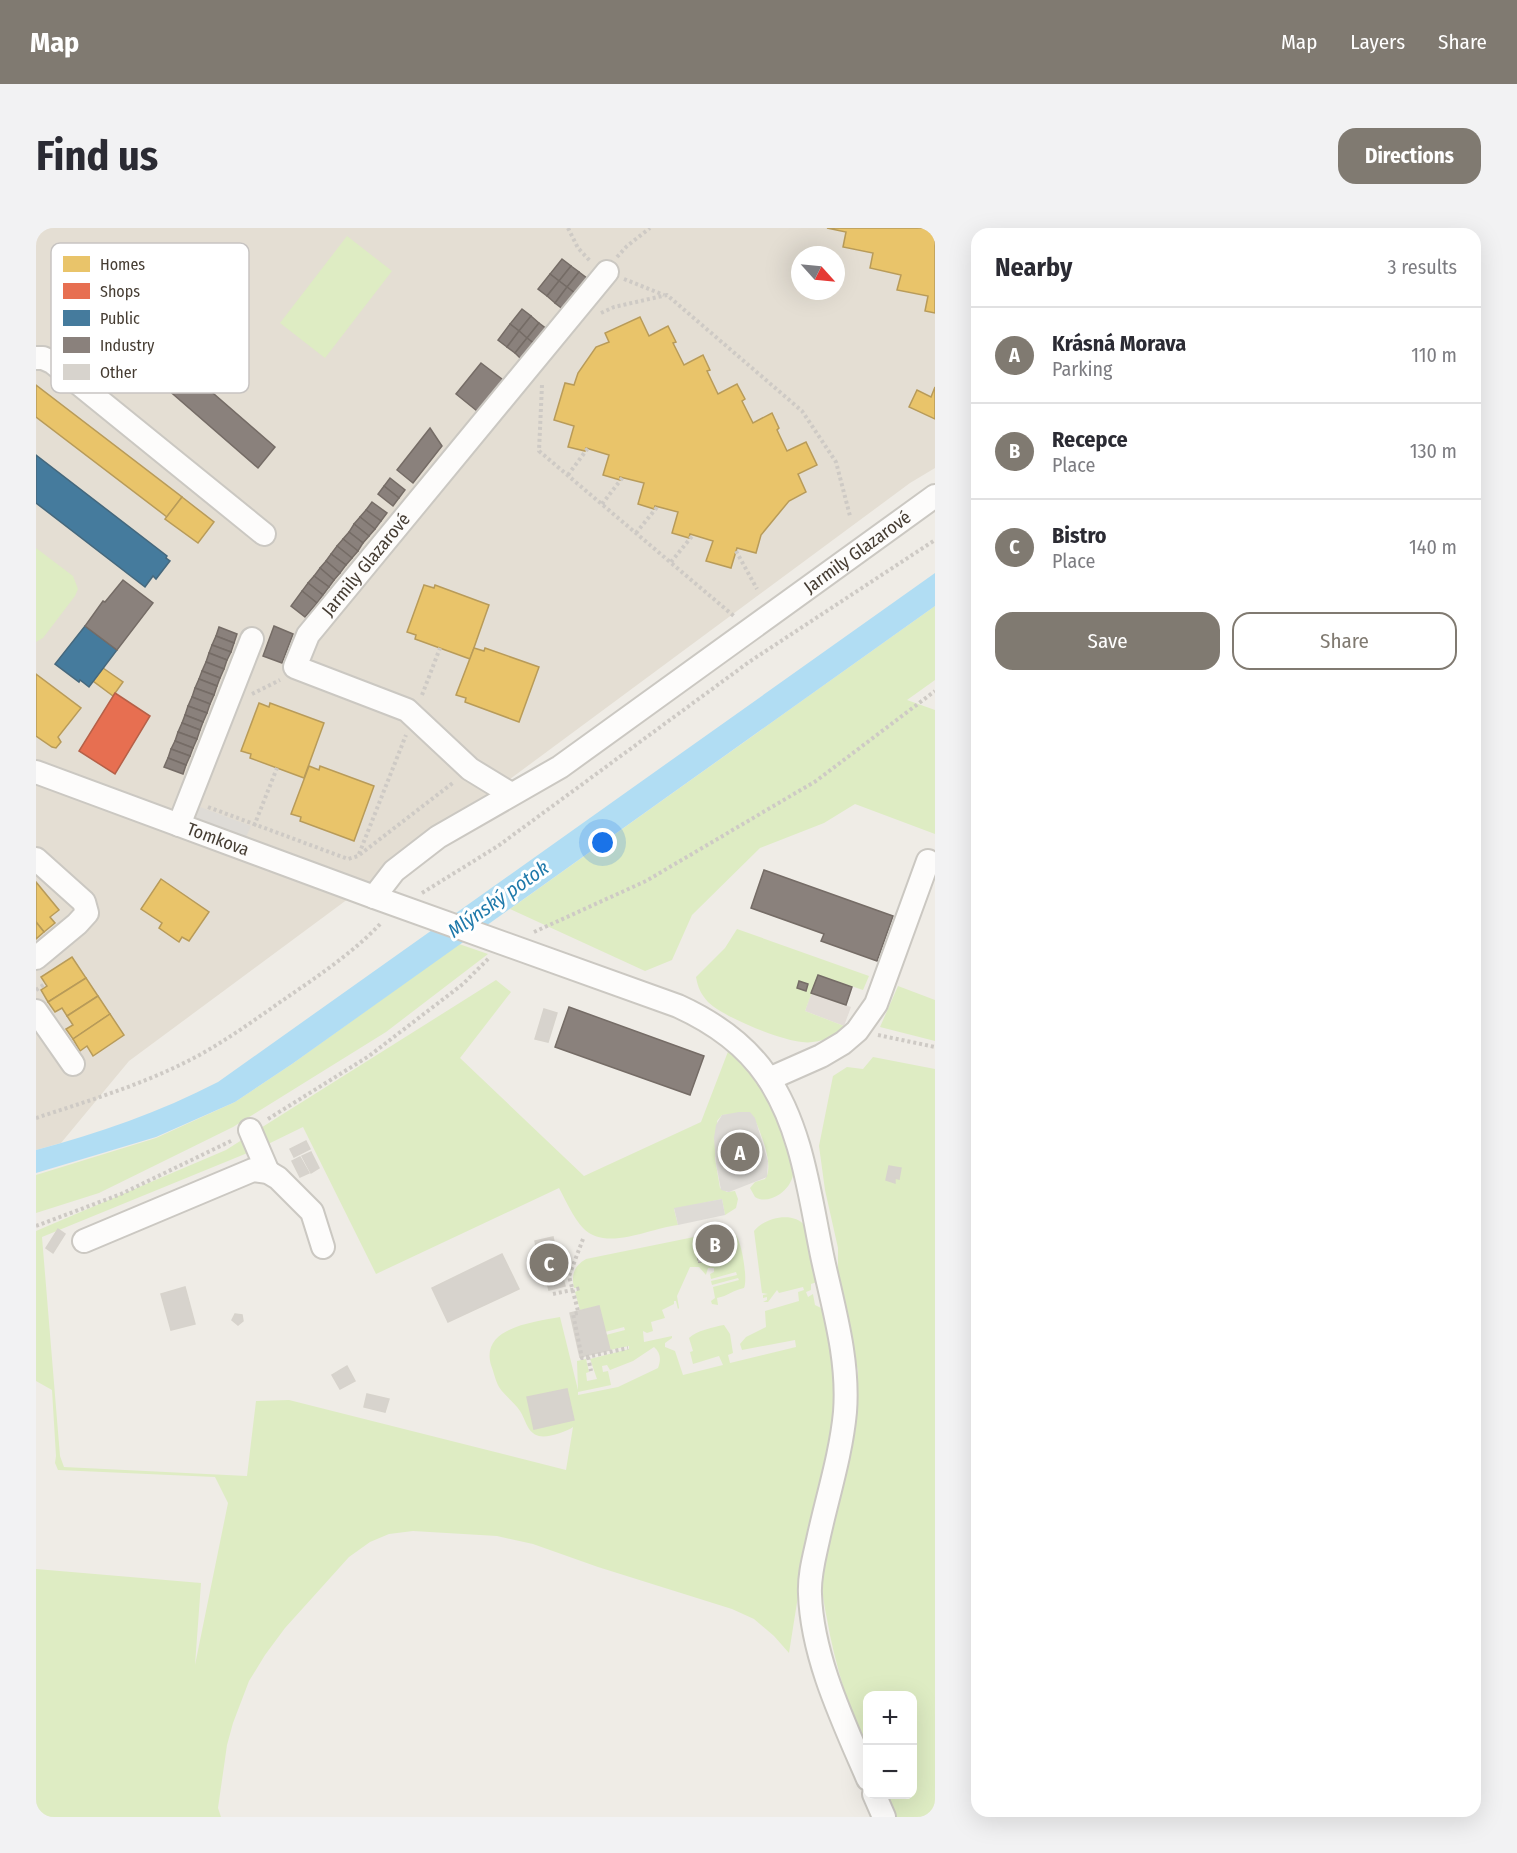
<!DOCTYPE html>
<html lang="en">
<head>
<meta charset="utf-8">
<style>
  body { margin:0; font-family:"Fira Sans Condensed",sans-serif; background:#f2f2f3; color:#2b2b33 }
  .controls { position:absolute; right:18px; bottom:18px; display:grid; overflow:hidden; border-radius:12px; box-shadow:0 6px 24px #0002 }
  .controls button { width:54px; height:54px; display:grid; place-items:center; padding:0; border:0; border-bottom:2px solid #e1e1e2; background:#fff; color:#2b2b33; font:30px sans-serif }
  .compass { position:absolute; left:755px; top:18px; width:54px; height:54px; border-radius:50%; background:#fff; box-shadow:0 6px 24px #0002; rotate:117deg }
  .you { position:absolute; left:567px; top:615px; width:21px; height:21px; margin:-15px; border:4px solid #fff; border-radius:50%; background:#1a73e8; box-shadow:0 0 0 9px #1a73e833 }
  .badge { display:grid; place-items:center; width:39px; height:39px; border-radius:50%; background:#807a71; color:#fff; font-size:20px; font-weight:700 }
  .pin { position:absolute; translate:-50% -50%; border:3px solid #fff; box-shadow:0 2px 6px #0006 }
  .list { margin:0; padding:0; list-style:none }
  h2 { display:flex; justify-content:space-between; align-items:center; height:78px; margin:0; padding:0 24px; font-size:26px }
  h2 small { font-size:20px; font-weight:400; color:#7c7c81 }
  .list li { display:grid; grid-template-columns:39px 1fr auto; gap:18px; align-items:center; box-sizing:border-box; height:96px; padding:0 24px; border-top:2px solid #e1e1e2 }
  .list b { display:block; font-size:22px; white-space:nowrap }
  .list p { margin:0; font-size:20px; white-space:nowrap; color:#7c7c81 }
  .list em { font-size:20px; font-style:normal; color:#7c7c81 }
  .actions { display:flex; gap:12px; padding:18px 24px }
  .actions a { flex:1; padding:14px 0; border:2px solid #807a71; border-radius:18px; text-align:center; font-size:21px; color:#807a71 }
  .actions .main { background:#807a71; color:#fff }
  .map { position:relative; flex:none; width:899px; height:1589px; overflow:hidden; border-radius:18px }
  header { display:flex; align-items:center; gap:36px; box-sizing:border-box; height:84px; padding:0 30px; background:#807a71; color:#fff }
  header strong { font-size:28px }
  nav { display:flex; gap:33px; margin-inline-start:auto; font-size:21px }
  .intro { display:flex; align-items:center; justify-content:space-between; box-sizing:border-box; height:144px; padding:0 36px }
  h1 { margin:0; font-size:42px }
  .button { padding:15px 27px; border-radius:18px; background:#807a71; color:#fff; font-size:21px; font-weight:700 }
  main { display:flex; gap:36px; padding:0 36px }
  aside { flex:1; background:#fff; border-radius:18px; box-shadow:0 6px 24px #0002 }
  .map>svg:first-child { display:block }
</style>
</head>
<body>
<header>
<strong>Map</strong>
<nav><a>Map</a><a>Layers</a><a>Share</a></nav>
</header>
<div class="intro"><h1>Find us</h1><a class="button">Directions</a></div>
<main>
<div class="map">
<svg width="899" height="1589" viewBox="0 0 899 1589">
  <rect width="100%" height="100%" fill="#efece6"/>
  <!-- residential -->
  <path fill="#e4ded3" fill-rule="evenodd" d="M0,0H899V240L874,255L93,833L25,915L0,922ZM764,27H800V63H764Z"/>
  <!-- industrial -->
  <polygon fill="#e3ddd7" points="775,765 815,779 808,798 769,783"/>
  <!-- green -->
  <g fill="#deecc3" fill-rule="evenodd">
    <polygon points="311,8 356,43 289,130 244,95"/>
    <polygon points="0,320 37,348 42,361 39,368 7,410 0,414"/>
    <polygon points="899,378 899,452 871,472 899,482 899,606 819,576 788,595 724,620 656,687 636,732 609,743 474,681"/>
    <path d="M701,701L833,748L827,762L782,747L769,783L808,798C800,810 780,816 766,814C744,812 687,789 672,774C665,766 662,760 660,749L689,720Z"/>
    <polygon points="423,716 452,726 350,804 197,899 63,965 0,985 0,947 120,910 199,874 256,836"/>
    <path d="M460,752L475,764L424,830L548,948L665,894L693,821C701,830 711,838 718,848C732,868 759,924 757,947C756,954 750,962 744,966C736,971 727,974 719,969L714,960L719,954L729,951C739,938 724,903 718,890L708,885L686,887L681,893L683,900L679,930L684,960L691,964L699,963L702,971L700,980L689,987L686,971L638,981L642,997C614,1000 570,1024 547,1000C537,989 530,973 523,960L340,1046L267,899L226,919L6,1009L24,1228L28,1239L211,1248L220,1173L253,1172L530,1242L537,1199C530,1204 512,1210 503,1208C491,1205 490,1192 484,1183C478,1174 469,1168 463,1159C459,1152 458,1144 455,1137C444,1099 499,1094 524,1089L542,1162L541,1133L550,1131L553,1144L550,1145L551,1153L561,1151L554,1131L593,1121V1118L574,1122L570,1107L589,1102L588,1099L569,1104L563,1078L544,1082L539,1064L541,1063V1060H538C535,1047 538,1038 550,1031L663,1008L664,1014L658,1016L663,1034L690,1027L684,1004C689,1003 694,1001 698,1005C706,1011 712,1052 708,1060C697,1062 692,1068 681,1070L682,1077L676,1076L675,1073L679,1070L677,1059L703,1052L702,1050L676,1057L675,1053L701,1047L700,1044L675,1051L674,1046L678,1044V1040H672L670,1047L663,1039H654L641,1068L643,1080L642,1081L640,1073H638V1076L626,1082L629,1090L615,1094L617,1103L611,1105L607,1103L608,1114L636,1108V1110L629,1115V1119L639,1123L647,1147L687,1137L683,1128L657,1136L654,1124L657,1123L653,1110C660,1103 677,1099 688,1097L694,1106L697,1125L692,1127L694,1135L760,1119L759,1112L706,1122L704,1116L710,1109L730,1099L729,1083L763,1073L762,1064L768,1062L767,1059L743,1065L741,1062L732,1074H727L731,1072V1069L727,1070V1067L732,1066L726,1065L718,1003C729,989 758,983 769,998L781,1054L775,1056V1062L770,1064L772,1069L777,1066L779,1077L787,1081L789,1087L798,1144L799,1180L783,1263L769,1324L753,1425L738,1408L718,1391L696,1381L562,1339L497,1316L461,1308L377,1303L353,1306L334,1314L313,1329L249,1400L229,1427L213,1453L197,1495L191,1517L182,1580L185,1589H0V1341L165,1355L159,1437L192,1275L179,1249L22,1242L19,1235L20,1228L16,1162L0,1153V1003L190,922ZM618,1119C625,1125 625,1132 622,1140L582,1159L542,1167V1164L575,1157L572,1143L567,1144L566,1138L571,1137L574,1142L597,1133Z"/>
    <polygon points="862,758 899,772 899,813 844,799"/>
    <path d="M837,829L899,841V1589H860L850,1567L876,1566V1468H832L831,1524C813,1481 799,1437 791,1391C788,1376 785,1361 786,1345L815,1227L822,1143L802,1055V1020L789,962L783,918L797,848L811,839L827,841Z"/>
  </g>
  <!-- parking -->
  <g fill="#dedbd6">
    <polygon points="164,579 215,598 209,611 157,592"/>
    <polygon points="703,884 714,884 719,890 732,933 731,949 693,964 685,962 680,936 678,910 680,897 686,887"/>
    <polygon points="686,971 689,987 642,997 638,980"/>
  </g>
  <!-- water -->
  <path fill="#b1ddf3" d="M899,345V378L256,836L199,874L120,909L0,945V922C63,905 124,884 182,854Z"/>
  <!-- homes -->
  <g fill="#e9c46a" stroke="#b89b59" stroke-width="1.5">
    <polygon points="791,0 899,0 899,85 889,83 892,68 861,62 865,47 834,40 837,25 807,19 810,4"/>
    <polygon points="604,89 613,108 632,98 640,114 637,115 648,137 667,127 674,142 671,143 682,166 701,156 709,171 706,173 717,195 736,185 743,200 741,202 751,223 770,214 781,237 762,246 770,264 753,273 725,307 720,325 701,320 695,340 670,333 677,313 654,306 653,310 636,305 642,284 619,278 618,281 602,276 608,255 584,249 584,252 567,247 573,227 550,220 549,223 532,219 538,198 518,192 529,155 538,157 542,145 560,119 573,114 569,105"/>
    <polygon points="0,157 146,269 131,289 0,189"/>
    <polygon points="899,159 899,191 873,179 881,162 895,169"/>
    <polygon points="146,269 178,294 162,315 129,291"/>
    <polygon points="388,357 398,360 399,357 453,377 434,431 379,411 380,407 371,404"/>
    <polygon points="438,420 448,423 449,420 503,439 483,494 429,474 430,470 420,467"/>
    <polygon points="67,440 87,454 77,468 57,453"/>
    <polygon points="0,446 45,480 22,509 25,514 20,520 16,519 0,508"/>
    <polygon points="223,475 233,479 234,475 288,495 268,550 214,530 215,526 205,523"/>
    <polygon points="273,538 283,542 284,538 338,558 318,613 264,593 265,589 255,586"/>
    <polygon points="125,651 173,684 153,713 146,709 143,714 123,700 126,695 105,681"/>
    <polygon points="0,654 23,682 14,689 19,695 8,704 0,694"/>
    <polygon points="0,694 8,704 0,711"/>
    <polygon points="36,729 50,750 12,774 5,762 11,758 5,749"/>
    <polygon points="50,750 62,768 31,788 26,780 19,784 12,774"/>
    <polygon points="62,768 74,786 37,811 30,801 37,797 31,788"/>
    <polygon points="74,786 88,807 57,828 51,818 44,823 37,811"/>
  </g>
  <!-- shops -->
  <polygon fill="#e76f51" stroke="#b66048" stroke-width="1.5" points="79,465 114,488 79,546 43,523"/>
  <!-- public -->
  <g fill="#457b9d" stroke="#45687d" stroke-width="1.5">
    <polygon points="0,227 131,328 130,330 134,333 120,351 117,348 109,359 0,275"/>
    <polygon points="49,398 81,422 53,459 44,452 43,454 19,436"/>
  </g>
  <!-- industry -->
  <g fill="#8a817c" stroke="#756c66" stroke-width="1.5">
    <polygon points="526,31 535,38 523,53 514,46"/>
    <polygon points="535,38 543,44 531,59 523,53"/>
    <polygon points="543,44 552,51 540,66 531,59"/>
    <polygon points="514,46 523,53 511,68 502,61"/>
    <polygon points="523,53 531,59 519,75 511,68"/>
    <polygon points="531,59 540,66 528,82 519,75"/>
    <polygon points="71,73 239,219 222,240 54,94"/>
    <polygon points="486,81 495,88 483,103 474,96"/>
    <polygon points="495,88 503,95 491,110 483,103"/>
    <polygon points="503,95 512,102 500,117 491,110"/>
    <polygon points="474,96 483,103 471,119 462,112"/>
    <polygon points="483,103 491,110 479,125 471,119"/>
    <polygon points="491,110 500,117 487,133 479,125"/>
    <polygon points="445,135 471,155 446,187 420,166"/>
    <polygon points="394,200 406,218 377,255 361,242"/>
    <polygon points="354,250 369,262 363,270 348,258"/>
    <polygon points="348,258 363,270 357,278 342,266"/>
    <polygon points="336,274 351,285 345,293 330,282"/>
    <polygon points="330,282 345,293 339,301 324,289"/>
    <polygon points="324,289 339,301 333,308 318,296"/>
    <polygon points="318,296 333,308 327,315 313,304"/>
    <polygon points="313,304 327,315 322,323 307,311"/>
    <polygon points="307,311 322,323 316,330 301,318"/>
    <polygon points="301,318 316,330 310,337 295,326"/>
    <polygon points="295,326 310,337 304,345 290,333"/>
    <polygon points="290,333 304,345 298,352 284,340"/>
    <polygon points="284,340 298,352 293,359 278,348"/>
    <polygon points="278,348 293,359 287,367 272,355"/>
    <polygon points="87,352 117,375 81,422 49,398 67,373 69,374"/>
    <polygon points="272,355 287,367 281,375 266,363"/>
    <polygon points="266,363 281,375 269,389 255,378"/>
    <polygon points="238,398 257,406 246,435 227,428"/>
    <polygon points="183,399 201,406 198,415 180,408"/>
    <polygon points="180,408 198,415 195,424 176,417"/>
    <polygon points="176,417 195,424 191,432 173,425"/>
    <polygon points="173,425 191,432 188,441 170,434"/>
    <polygon points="170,434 188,441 184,450 166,443"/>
    <polygon points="166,443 184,450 181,458 163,451"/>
    <polygon points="163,451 181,458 178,467 159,460"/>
    <polygon points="159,460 178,467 174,476 156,469"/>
    <polygon points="156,469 174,476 171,485 152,478"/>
    <polygon points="152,478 171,485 167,494 149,487"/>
    <polygon points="149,487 167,494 164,502 146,495"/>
    <polygon points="146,495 164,502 161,511 142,504"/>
    <polygon points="142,504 161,511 157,520 139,513"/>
    <polygon points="139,513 157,520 154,528 135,521"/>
    <polygon points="135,521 154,528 150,537 132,530"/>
    <polygon points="132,530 150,537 147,546 128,539"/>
    <polygon points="728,642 857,688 841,733 785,713 788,706 715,680"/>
    <polygon points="782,747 816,759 810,777 775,765"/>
    <polygon points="763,753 772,756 770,763 761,760"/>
    <polygon points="533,779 668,828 654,867 519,819"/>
    <polygon points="666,1013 671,1032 663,1034 658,1015"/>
  </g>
  <!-- building -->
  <g fill="#d7d3cd" stroke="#d7d3cc" stroke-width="1.5">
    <polygon points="508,781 521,785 512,814 499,811"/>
    <polygon points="270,913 274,921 258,929 254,921"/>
    <polygon points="275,924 283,940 275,945 266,928"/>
    <polygon points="264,929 273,945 264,949 256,933"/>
    <polygon points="853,938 865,940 863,951 859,950 859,955 850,952"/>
    <polygon points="22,1001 29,1006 17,1025 10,1020"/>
    <polygon points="686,1008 690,1027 674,1031 670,1012"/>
    <polygon points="517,1009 525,1048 507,1052 499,1013"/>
    <polygon points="670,1012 674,1031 663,1034 658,1015"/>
    <polygon points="466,1026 483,1061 412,1094 396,1060"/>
    <polygon points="525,1048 526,1051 508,1054 507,1052"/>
    <polygon points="527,1050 529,1058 513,1062 511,1054"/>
    <polygon points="149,1059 159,1096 135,1102 125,1066"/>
    <polygon points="563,1078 574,1122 544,1129 534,1085"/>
    <polygon points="199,1086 206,1087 207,1093 202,1097 196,1092"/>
    <polygon points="311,1138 319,1153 304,1161 296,1147"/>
    <polygon points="531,1161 538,1192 498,1201 491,1169"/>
    <polygon points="331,1166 353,1171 349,1184 328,1179"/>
  </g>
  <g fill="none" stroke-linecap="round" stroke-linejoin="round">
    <defs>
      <g id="minor">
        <polyline points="0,130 7,130 16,134 228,306"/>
        <path id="s1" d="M0,544L338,669L642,778C677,794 708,815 730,847C767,900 774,971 787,1032C798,1082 813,1132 809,1184C805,1227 791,1270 782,1312C778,1330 773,1348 774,1366C776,1429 807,1493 832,1551"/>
        <path id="s2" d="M475,566L434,541L371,482L259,439L272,407L571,44"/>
        <polyline points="143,597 216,411"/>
        <polyline points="0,631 48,674 51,685 41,696 0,730"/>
        <path id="s3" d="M338,669L358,643L402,609L524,539L899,268"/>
        <polyline points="0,783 37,836"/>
        <polyline points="733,851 785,828 807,815 821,803 840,776 892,633"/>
        <polyline points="214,902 232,944"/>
        <polyline points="48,1013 217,942 232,944 242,950 276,984 287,1019"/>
        <polyline points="838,1566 848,1589"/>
      </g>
    </defs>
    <!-- minor casing -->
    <use href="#minor" stroke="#cbc8c2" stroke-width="26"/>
    <!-- path -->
    <g stroke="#cecac5" stroke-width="4" stroke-dasharray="3 3" stroke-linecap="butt">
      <polyline points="532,0 542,20 555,34"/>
      <polyline points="581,29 591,18 614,0"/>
      <polyline points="588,51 628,67"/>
      <polyline points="565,85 578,79 631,67 766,183 800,234 814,288"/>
      <polyline points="506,157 503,223 699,389"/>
      <polyline points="532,247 552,220"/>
      <polyline points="566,276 587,249"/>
      <polyline points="600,305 622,278"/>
      <polyline points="700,323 721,361"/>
      <polyline points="635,334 657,307"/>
      <polyline points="216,466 244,452"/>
      <polyline points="386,467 404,420"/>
      <polyline points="172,579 312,631 322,628 418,554"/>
      <polyline points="218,598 241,540"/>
      <polyline points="323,626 370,507"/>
      <polyline points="386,665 462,618 713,434 899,312"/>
      <polyline points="498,704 610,653 780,553 899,463"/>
      <polyline points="0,762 10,755"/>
      <polyline points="842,807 899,819"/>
      <path d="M0,890C52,873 105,857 154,832C189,814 221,790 253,768C285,746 319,723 346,694"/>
      <polyline points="232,891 333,828 427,756 453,730"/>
      <polyline points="679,996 682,1009"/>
      <polyline points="0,998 85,966 197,912"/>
      <polyline points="547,1011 533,1048 542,1083 542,1085 537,1086 546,1130 592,1120"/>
      <polyline points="517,1066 545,1060"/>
      <polyline points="552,1129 555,1143"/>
    </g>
    <!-- minor -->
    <use href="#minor" stroke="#fdfcfb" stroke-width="22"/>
  </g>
  <g text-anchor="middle" stroke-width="6" stroke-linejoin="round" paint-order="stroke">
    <!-- street labels -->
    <g font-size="18" fill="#453c32" stroke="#fff">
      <text dy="6" stroke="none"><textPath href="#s3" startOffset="596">Jarmily Glazarové</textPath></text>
      <text dy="6" stroke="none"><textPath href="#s2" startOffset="380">Jarmily Glazarové</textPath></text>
      <text dy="6" stroke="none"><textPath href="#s1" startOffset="194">Tomkova</textPath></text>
    </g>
    <!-- water labels -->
    <g font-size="20" font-style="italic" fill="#1f79aa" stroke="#fff">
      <text transform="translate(462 671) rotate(-35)" y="7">Mlýnský potok</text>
    </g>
  </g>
  <!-- legend -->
  <rect x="15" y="15" width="198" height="150" rx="9" fill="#fff" stroke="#c7c4c2" stroke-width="1.5"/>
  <rect x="27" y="28" width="27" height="16" fill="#e9c46a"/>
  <rect x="27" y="55" width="27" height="16" fill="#e76f51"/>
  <rect x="27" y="82" width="27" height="16" fill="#457b9d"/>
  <rect x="27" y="109" width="27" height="16" fill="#8a817c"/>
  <rect x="27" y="136" width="27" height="16" fill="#d7d3cd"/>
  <g font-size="16" fill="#453c32">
    <text x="64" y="42">Homes</text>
    <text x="64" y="69">Shops</text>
    <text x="64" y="96">Public</text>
    <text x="64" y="123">Industry</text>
    <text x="64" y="150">Other</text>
  </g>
</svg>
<div class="controls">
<button>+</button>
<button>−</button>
</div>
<svg class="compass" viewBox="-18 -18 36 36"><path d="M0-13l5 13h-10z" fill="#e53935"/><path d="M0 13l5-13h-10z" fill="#7c7c81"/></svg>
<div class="you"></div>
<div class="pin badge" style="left:704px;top:924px">A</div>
<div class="pin badge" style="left:679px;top:1016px">B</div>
<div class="pin badge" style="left:513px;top:1035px">C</div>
</div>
<aside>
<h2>Nearby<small>3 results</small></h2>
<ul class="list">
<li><span class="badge">A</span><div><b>Krásná Morava</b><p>Parking</p></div><em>110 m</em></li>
<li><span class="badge">B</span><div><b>Recepce</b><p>Place</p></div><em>130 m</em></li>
<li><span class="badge">C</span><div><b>Bistro</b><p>Place</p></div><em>140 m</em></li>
</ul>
<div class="actions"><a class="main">Save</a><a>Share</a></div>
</aside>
</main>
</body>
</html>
